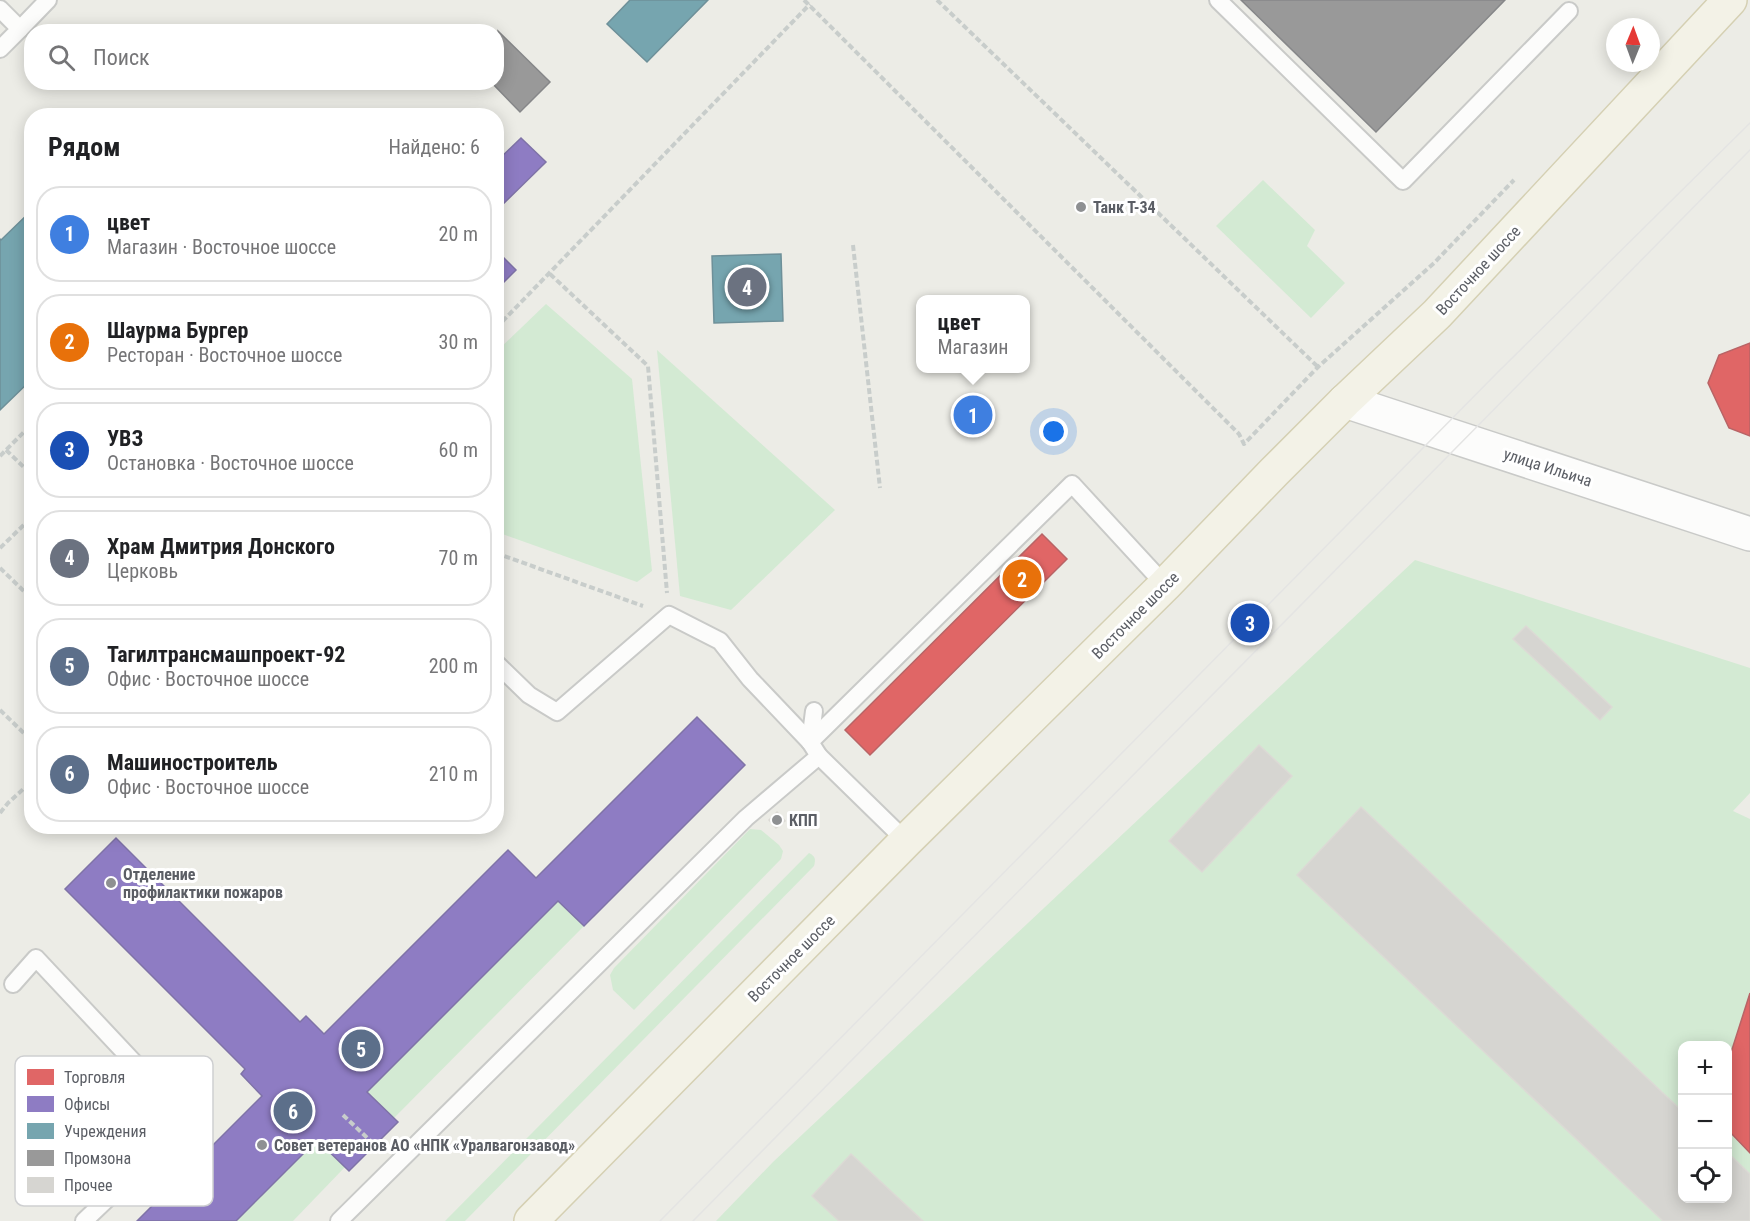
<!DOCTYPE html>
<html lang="ru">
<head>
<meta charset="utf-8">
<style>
  body { margin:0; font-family:"Roboto Condensed",sans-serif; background:#f6f6f6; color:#202124 }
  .controls { position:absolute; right:18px; bottom:18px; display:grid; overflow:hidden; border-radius:12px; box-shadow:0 3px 15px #0003 }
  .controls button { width:54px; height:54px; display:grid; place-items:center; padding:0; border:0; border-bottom:2px solid #e0e0e0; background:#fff; color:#202124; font:30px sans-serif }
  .compass { position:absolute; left:1606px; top:18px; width:54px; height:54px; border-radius:50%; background:#fff; box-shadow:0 3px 15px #0003; rotate:1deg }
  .you { position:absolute; left:1054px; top:432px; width:21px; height:21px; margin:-15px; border:4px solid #fff; border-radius:50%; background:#1a73e8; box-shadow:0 0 0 9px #1a73e833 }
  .badge { display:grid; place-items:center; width:39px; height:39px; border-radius:50%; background:#8e9092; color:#fff; font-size:20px; font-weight:700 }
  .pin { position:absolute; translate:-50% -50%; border:3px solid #fff; box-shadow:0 2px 6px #0006 }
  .popup { position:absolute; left:916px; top:295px; width:114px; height:78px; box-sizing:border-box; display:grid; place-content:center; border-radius:12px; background:#fff; filter:drop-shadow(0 2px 4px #0005); font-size:20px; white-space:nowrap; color:#757577 }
  .popup b { font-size:22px; color:#202124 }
  .popup::after { content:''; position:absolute; left:50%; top:100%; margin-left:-12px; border:12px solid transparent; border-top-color:#fff }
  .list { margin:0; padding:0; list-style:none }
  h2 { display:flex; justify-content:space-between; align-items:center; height:78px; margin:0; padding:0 24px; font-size:26px }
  h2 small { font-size:20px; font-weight:400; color:#757577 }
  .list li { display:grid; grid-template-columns:39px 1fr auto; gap:18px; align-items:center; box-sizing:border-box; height:96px; margin:0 12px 12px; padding:0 12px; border:2px solid #e0e0e0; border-radius:24px }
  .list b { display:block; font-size:22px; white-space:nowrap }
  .list p { margin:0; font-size:20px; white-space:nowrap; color:#757577 }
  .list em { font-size:20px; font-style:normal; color:#757577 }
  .icon { flex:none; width:33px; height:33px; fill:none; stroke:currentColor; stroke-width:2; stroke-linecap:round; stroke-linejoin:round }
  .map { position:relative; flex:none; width:1750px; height:1221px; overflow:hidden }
  .search { position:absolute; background:#fff; box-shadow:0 3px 15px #0003; left:24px; top:24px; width:480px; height:66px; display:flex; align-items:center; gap:15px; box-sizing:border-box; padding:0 21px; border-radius:24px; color:#757577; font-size:22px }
  .panel { position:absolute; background:#fff; box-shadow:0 3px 15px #0003; left:24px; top:108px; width:480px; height:726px; border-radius:24px }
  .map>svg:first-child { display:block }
</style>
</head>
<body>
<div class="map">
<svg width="1750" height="1221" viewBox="0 0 1750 1221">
  <rect width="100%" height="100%" fill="#ecece6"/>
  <!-- green -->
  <g fill="#d3ead3">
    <polygon points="1263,180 1315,230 1307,246 1345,283 1311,318 1216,226"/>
    <polygon points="546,304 632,379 652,571 637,582 497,532 497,351"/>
    <polygon points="657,350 835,510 731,610 680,596"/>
    <polygon points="1415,560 1750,668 1750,793 1733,811 1750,819 1750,993 1728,1062 1728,1046 1682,1046 1682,1198 1728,1198 1728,1130 1750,1153 1750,1221 716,1221 773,1162"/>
    <polygon points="750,829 761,830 779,845 783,851 781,859 634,1010 613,990 610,975 614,968"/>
    <path d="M809,853C815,856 816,859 814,866L465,1221H445Z"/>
    <polygon points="558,901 584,926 394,1118 367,1092"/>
    <polygon points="317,1140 345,1167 293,1221 236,1221"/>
  </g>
  <!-- shops -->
  <g fill="#e06666" stroke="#b86466" stroke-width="1.5">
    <polygon points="1750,343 1750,436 1729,428 1708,383 1719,355"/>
    <polygon points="976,402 988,413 970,431 959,419"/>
    <polygon points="1042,534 1067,559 870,755 845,730"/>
    <polygon points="1750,993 1750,1153 1728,1130 1728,1062"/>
  </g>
  <!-- offices -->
  <g fill="#8e7cc3" stroke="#7f73a7" stroke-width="1.5">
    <polygon points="521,138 546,162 496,211 496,162"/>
    <polygon points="496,250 516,270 496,290"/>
    <polygon points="697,717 745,765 584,926 558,901 367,1092 398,1122 349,1171 317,1140 236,1221 137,1221 262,1096 241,1074 245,1069 65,889 116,838 300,1022 306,1016 324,1034 508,850 536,878"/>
  </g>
  <!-- public -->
  <g fill="#76a5af" stroke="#6e9099" stroke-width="1.5">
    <polygon points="630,0 708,0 647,62 607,24"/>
    <polygon points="32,210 32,379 0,410 0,239 1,240"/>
    <polygon points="781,254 783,321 714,323 712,256"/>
  </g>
  <!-- industry -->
  <g fill="#999" stroke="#868789" stroke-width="1.5">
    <polygon points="1241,0 1505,0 1376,132"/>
    <polygon points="498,31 550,82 520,112 491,82 496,82"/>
  </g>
  <!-- building -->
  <g fill="#d6d5d1" stroke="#dcdad5" stroke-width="1.5">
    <polygon points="1526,626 1612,707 1600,720 1513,639"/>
    <polygon points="1259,745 1292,776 1202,872 1169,841"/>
    <polygon points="1361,807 1682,1111 1682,1198 1728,1198 1728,1153 1750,1174 1750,1221 1663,1221 1297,875"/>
    <polygon points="777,812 785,821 776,828 769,820"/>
    <polygon points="851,1154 923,1221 839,1221 812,1196"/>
  </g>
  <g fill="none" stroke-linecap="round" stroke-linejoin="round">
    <defs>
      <g id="service">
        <polyline points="1218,0 1403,181 1569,11"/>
        <polyline points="0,9 20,29 0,49"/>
        <polyline points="20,29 48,0"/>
        <polyline points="496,663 529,695 557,712 669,615 720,641 750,679 810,742"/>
        <polyline points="810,742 814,711"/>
        <polyline points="906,841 819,756 810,742 1072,484 1165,585"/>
        <polyline points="13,984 36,958 189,1121 84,1221"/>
        <polyline points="339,1221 746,818 819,756"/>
      </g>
      <polyline id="tertiary" points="1345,401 1750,534"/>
      <polyline id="primary" points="531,1221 906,841 1165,585 1274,472 1345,401 1437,314 1730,0"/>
    </defs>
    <!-- service casing -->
    <use href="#service" stroke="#c9cac8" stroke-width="20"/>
    <!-- tertiary casing -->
    <use href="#tertiary" stroke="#c9cac8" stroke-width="36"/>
    <!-- primary casing -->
    <use href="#primary" stroke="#d5d0b3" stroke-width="36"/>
    <!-- path -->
    <g stroke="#c8cdcb" stroke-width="4" stroke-dasharray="6 3" stroke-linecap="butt">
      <polyline points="804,0 1239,434 1244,444 1318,367 1434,263 1514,180"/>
      <polyline points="937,0 1318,367"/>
      <polyline points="853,245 880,488"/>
      <polyline points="550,274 648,366 667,593"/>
      <polyline points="496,328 810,4"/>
      <polyline points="6,450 32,475"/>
      <polyline points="0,456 32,424"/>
      <polyline points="0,548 32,517"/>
      <polyline points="496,553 643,606"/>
      <polyline points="0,568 32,599"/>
      <polyline points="0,710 32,741"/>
      <polyline points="0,813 8,803 32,781"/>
      <polyline points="343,1115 378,1148"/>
    </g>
    <!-- service -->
    <use href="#service" stroke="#fcfcfb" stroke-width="16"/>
    <!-- tertiary -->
    <use href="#tertiary" stroke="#fcfcfb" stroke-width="33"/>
    <!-- primary -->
    <use href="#primary" stroke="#f3f2e7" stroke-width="33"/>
    <!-- tram -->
    <g stroke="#e4e4e3" stroke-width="1.5">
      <polyline points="660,1221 1497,373 1750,123"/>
      <polyline points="693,1221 1750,150"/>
    </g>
  </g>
  <!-- markers -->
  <g fill="#8e9092" stroke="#fff" stroke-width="2">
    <circle cx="1081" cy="207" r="6"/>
    <circle cx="777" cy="820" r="6"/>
    <circle cx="111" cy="883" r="6"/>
    <circle cx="262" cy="1145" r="6"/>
  </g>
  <g text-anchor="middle" stroke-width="6" stroke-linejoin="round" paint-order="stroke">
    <!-- poi labels -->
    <g font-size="16" font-weight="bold" fill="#5b5e65" stroke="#fff" text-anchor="start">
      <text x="1093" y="213">Танк Т-34</text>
      <text x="789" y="826">КПП</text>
      <text x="123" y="880">Отделение<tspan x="123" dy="18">профилактики пожаров</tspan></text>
      <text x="274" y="1151">Совет ветеранов АО «НПК «Уралвагонзавод»</text>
    </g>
    <!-- street labels -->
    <g font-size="16" fill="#5b5e65" stroke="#fff">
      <text transform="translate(1478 270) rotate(-47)" y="6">Восточное шоссе</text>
      <text transform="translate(1548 467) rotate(18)" y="6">улица Ильича</text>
      <text transform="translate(1135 615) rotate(-45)" y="6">Восточное шоссе</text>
      <text transform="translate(791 958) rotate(-45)" y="6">Восточное шоссе</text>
    </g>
  </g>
  <!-- legend -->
  <rect x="15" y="1056" width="198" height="150" rx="9" fill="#fff" stroke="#cecfd1" stroke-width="1.5"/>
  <rect x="27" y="1069" width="27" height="16" fill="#e06666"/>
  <rect x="27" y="1096" width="27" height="16" fill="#8e7cc3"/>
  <rect x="27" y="1123" width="27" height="16" fill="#76a5af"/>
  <rect x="27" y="1150" width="27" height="16" fill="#999"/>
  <rect x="27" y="1177" width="27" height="16" fill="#d6d5d1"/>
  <g font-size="16" fill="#5b5e65">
    <text x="64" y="1083">Торговля</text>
    <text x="64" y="1110">Офисы</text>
    <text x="64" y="1137">Учреждения</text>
    <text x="64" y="1164">Промзона</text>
    <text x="64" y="1191">Прочее</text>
  </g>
</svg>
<div class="controls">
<button>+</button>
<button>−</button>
<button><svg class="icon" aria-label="locate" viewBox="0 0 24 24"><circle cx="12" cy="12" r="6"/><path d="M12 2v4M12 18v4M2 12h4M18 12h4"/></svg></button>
</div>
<svg class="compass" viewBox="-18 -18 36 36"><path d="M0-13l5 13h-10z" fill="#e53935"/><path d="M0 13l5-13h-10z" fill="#757577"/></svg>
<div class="you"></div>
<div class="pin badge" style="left:973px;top:415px;background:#3f7fe0">1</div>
<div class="popup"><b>цвет</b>Магазин</div>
<div class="pin badge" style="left:1022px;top:579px;background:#e8710a">2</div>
<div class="pin badge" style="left:1250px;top:623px;background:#1a4fb4">3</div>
<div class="pin badge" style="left:747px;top:287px;background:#6b7280">4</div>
<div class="pin badge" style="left:361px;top:1049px;background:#5c6f8a">5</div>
<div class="pin badge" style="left:293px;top:1111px;background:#5c6f8a">6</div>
<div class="search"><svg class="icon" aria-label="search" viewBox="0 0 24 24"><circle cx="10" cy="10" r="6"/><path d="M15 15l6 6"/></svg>Поиск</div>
<section class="panel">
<h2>Рядом<small>Найдено: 6</small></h2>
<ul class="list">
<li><span class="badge" style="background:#3f7fe0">1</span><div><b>цвет</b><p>Магазин · Восточное шоссе</p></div><em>20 m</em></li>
<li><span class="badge" style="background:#e8710a">2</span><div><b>Шаурма Бургер</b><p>Ресторан · Восточное шоссе</p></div><em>30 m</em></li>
<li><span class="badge" style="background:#1a4fb4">3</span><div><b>УВЗ</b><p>Остановка · Восточное шоссе</p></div><em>60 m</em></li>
<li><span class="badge" style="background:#6b7280">4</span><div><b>Храм Дмитрия Донского</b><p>Церковь</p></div><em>70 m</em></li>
<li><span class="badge" style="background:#5c6f8a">5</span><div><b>Тагилтрансмашпроект-92</b><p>Офис · Восточное шоссе</p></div><em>200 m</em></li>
<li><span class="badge" style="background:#5c6f8a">6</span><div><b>Машиностроитель</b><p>Офис · Восточное шоссе</p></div><em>210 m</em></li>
</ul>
</section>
</div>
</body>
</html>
